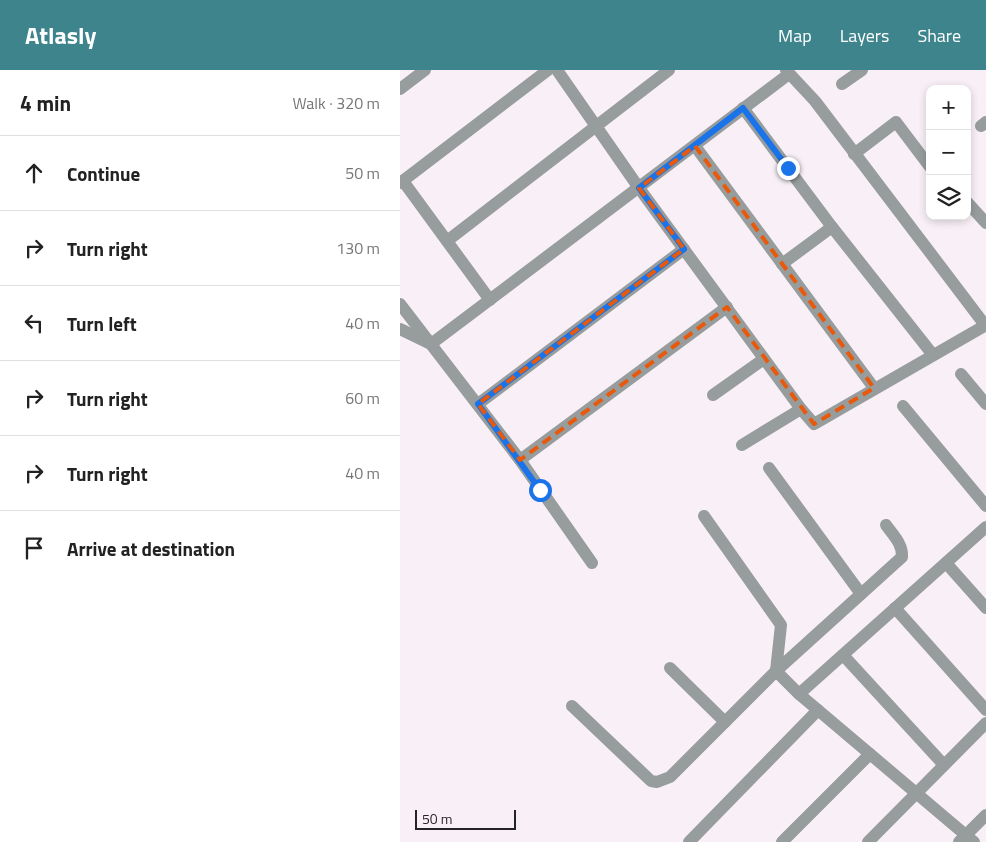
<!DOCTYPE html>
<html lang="en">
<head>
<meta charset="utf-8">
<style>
  body { margin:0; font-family:"Titillium Web",sans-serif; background:#f2f2f2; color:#222 }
  .controls { position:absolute; right:15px; top:15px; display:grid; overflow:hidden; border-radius:10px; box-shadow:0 2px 8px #0003 }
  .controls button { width:45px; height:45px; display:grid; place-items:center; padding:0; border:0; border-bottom:1px solid #e0e0e0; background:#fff; color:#222; font:25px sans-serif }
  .scale { position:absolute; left:15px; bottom:12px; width:101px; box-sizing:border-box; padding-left:5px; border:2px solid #262326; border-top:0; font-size:14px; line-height:18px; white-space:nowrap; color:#262326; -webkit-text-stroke:4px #f8f0f6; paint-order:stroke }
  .stop { position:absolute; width:15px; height:15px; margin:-11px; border:4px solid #1a73e8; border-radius:50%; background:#fff }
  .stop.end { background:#1a73e8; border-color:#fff; box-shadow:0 1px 5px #0008 }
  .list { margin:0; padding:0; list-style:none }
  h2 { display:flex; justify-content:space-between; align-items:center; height:65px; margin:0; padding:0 20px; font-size:21px }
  h2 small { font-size:16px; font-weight:400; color:#767676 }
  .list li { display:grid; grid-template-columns:32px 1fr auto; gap:15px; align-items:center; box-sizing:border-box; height:75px; padding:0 20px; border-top:1px solid #e0e0e0 }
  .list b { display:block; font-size:19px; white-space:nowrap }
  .list em { font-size:16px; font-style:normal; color:#767676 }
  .icon { flex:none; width:28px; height:28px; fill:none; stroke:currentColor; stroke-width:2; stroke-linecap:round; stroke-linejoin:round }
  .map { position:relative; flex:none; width:586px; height:772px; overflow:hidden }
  header { display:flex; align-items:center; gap:30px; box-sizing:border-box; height:70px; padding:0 25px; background:#3d848c; color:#fff }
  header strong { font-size:24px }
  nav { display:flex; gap:28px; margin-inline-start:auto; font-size:18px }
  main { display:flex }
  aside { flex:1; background:#fff }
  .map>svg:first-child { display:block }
</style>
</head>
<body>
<header>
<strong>Atlasly</strong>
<nav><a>Map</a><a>Layers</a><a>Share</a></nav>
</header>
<main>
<aside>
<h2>4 min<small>Walk · 320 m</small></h2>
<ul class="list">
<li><svg class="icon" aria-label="ahead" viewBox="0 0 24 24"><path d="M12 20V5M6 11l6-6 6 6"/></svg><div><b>Continue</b></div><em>50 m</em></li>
<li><svg class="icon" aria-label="right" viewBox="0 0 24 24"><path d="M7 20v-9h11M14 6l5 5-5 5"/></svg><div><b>Turn right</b></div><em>130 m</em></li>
<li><svg class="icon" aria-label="left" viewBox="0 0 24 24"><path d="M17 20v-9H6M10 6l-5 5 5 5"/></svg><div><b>Turn left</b></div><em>40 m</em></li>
<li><svg class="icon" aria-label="right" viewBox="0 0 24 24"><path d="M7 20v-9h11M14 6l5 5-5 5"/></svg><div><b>Turn right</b></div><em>60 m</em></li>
<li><svg class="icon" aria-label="right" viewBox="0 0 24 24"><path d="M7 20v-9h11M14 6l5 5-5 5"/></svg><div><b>Turn right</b></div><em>40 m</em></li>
<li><svg class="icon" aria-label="arrive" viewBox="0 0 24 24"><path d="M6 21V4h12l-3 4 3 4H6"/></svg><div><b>Arrive at destination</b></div></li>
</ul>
</aside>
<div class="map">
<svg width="586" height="772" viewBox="0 0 586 772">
  <rect width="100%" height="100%" fill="#f8f0f6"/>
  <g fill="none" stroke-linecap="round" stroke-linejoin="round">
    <!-- minor -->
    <g stroke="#979c9d" stroke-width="12">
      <polyline points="157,0 239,118 401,339 414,354 586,255"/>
      <polyline points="386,0 415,31 585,255"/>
      <polyline points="442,14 462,0"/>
      <polyline points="0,19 25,0"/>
      <polyline points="343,38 432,157 533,285"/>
      <polyline points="581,56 586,52"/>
      <polyline points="295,76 474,318"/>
      <polyline points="454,84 496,52 530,97"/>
      <polyline points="3,111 90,230"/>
      <polyline points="0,113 148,0"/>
      <polyline points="567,132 586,153"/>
      <polyline points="47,171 269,0"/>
      <polyline points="382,194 432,157"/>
      <polyline points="0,234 120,390 192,493"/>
      <polyline points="0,259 31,274 389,4"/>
      <polyline points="561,304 586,334"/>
      <polyline points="313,325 364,289"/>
      <polyline points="78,334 284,179"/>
      <polyline points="503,336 586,436"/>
      <polyline points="342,375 401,339"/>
      <polyline points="120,390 327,237"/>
      <polyline points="369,398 461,524"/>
      <polyline points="304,446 381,555 376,601"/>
      <polyline points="546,493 586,538"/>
      <polyline points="495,538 586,640"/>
      <polyline points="443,585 544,695"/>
      <polyline points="270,598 325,652"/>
      <path d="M376,601L502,487C503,474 493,465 486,455"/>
      <polyline points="399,624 586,457"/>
      <polyline points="172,636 251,711 257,712 270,707 376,601 399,624 574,772"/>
      <polyline points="289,772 418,640"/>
      <polyline points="382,772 470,684"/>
      <polyline points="468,772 586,653"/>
      <polyline points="559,772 586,745"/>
    </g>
  </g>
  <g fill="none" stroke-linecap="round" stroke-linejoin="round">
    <!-- route -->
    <polyline stroke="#1a73e8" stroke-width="6" points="140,420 78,334 284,179 239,118 343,38 388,98"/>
  </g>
  <!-- marked area -->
  <path fill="none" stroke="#e8590c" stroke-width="4" stroke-dasharray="10 6" stroke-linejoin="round" d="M295,76L474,318L414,354L327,237L120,390L78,334L284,179L239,118Z"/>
</svg>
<div class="controls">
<button>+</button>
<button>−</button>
<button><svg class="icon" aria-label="layers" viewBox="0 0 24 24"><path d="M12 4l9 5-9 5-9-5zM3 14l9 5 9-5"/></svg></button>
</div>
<div class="scale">50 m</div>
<div class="stop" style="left:140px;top:420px"></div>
<div class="stop end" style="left:388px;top:98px"></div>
</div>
</main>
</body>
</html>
